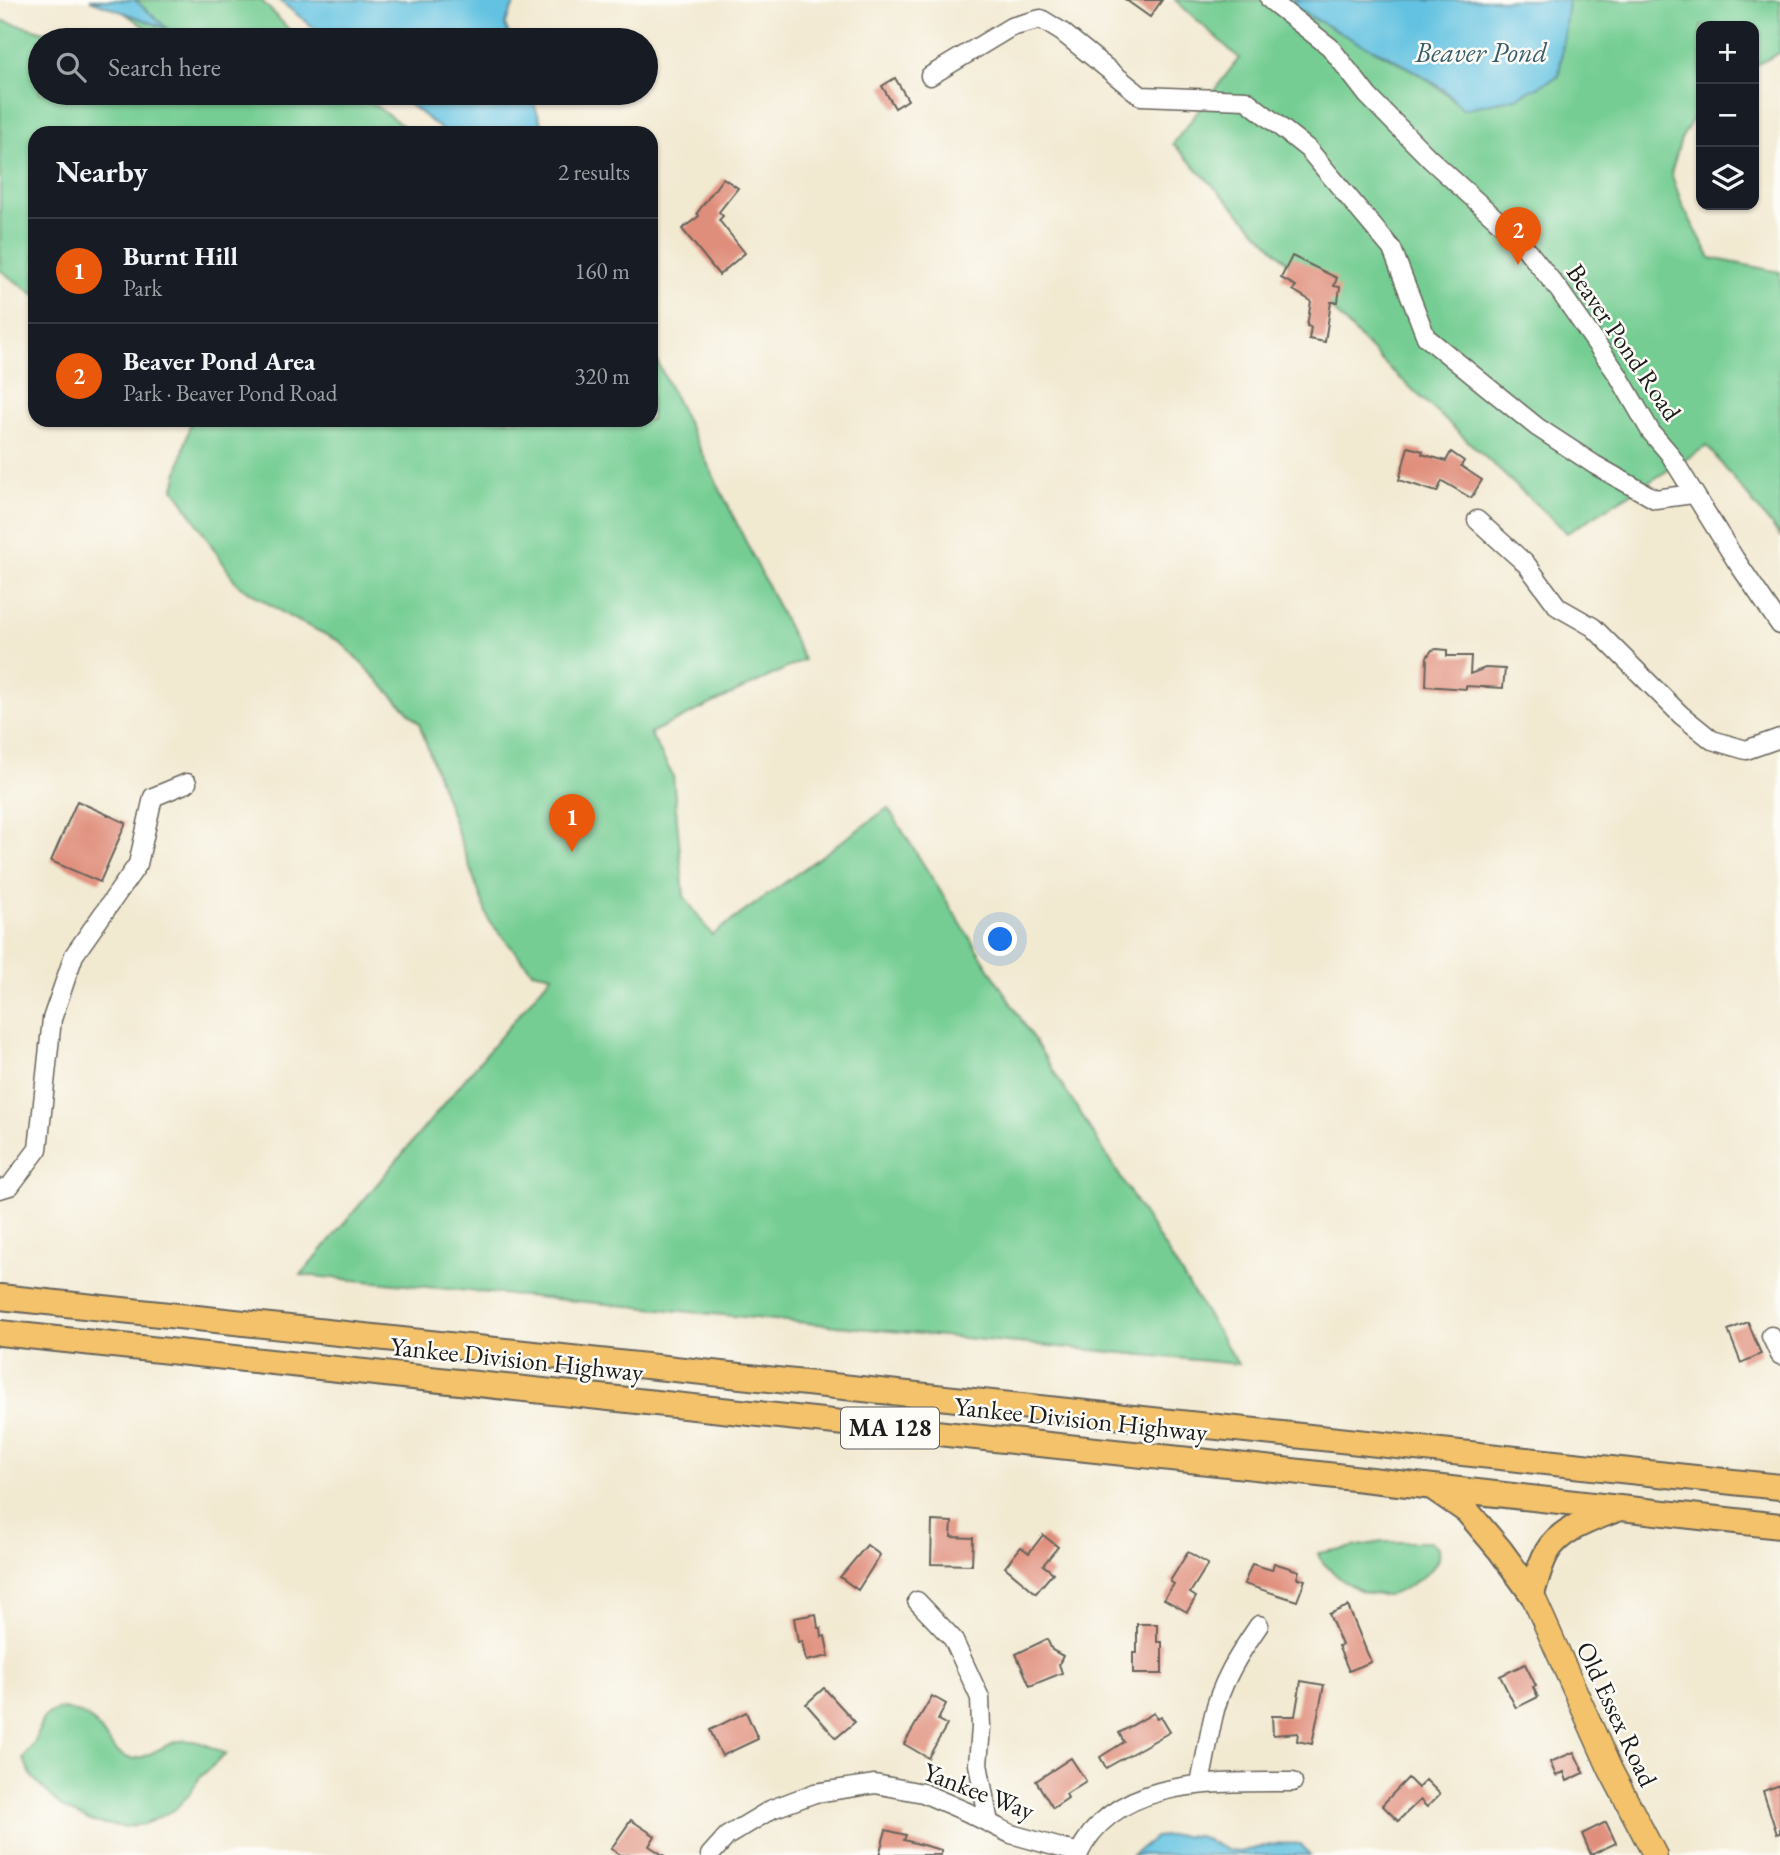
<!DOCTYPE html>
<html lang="en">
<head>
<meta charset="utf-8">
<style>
  body { margin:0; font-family:"EB Garamond",serif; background:#20242c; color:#f1f3f6 }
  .controls { position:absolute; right:21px; top:21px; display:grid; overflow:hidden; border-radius:14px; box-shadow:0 2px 5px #0004 }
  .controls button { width:63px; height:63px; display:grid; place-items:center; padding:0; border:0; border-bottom:2px solid #363941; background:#171b24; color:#f1f3f6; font:35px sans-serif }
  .you { position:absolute; left:1001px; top:940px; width:24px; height:24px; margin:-18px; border:5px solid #fff; border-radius:50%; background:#1a73e8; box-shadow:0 0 0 10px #1a73e833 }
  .badge { display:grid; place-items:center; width:46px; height:46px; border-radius:50%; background:#ea580c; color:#fff; font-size:23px; font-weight:700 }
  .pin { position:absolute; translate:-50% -58px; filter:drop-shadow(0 2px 4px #0008) }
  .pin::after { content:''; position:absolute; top:37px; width:24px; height:21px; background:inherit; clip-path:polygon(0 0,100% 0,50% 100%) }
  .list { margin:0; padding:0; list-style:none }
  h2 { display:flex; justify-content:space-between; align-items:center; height:91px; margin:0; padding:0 28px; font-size:30px }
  h2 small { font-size:23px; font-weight:400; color:#9ea1a6 }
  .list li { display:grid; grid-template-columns:46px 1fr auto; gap:21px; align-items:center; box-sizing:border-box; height:105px; padding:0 28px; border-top:2px solid #363941 }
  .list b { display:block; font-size:26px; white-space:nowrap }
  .list p { margin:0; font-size:23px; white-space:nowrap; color:#9ea1a6 }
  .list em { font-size:23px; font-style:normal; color:#9ea1a6 }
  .icon { flex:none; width:38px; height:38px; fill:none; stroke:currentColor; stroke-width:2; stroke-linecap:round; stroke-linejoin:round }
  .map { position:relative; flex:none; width:1780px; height:1855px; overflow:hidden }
  .search { position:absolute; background:#171b24; box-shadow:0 2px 5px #0004; left:28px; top:28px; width:630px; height:77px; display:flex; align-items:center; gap:18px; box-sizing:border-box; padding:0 24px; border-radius:38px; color:#9ea1a6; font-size:26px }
  .panel { position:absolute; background:#171b24; box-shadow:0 2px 5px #0004; left:28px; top:126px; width:630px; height:301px; border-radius:21px }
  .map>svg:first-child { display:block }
</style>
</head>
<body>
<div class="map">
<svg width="1780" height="1855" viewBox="0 0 1780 1855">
  <rect width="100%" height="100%" fill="#fdfcf7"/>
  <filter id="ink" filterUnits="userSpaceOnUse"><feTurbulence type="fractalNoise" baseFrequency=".0143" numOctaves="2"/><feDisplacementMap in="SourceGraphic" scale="14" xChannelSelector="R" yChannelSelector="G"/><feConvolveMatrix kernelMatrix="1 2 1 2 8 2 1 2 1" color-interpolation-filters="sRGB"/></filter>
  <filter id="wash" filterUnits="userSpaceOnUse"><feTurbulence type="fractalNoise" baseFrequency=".00686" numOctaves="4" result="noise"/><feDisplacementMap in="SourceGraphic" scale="28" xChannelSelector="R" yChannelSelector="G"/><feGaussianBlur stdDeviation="1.57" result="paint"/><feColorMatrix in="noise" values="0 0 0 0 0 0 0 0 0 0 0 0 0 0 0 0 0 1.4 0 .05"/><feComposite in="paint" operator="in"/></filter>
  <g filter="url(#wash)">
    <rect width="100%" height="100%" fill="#f2e9d1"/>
    <!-- green -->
    <g fill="#74cd93" stroke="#487458" stroke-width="2">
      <polygon points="106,0 261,0 299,40 163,40"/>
      <path d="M1175,0C1206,0 1248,0 1278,0C1292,2 1317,20 1330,27C1378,53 1424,70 1463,109L1559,76L1568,0H1780V53L1754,66V26H1701V105L1681,139L1671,173L1683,207L1711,258L1780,272V536L1707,446L1567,533L1385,364L1173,144L1239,58Z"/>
      <polygon points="0,20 74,40 40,40 40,93 358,93 413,133 35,133 35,295 0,270"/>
      <polygon points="651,349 804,660 650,733 673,776 684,896 712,935 888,808 1238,1364 301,1275 552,975 532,971 489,921 419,723 341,642 290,617 237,584 174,488 191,420 651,420"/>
      <path d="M1382,1542H1430L1438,1547C1438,1551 1439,1554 1438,1558C1435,1572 1399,1595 1385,1595C1366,1595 1348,1586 1335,1574C1328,1567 1320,1562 1318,1553Z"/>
      <path d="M59,1709C107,1712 100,1748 128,1758C141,1763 165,1743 179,1741C196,1738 212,1747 226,1754L200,1777L189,1795L174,1810L145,1824L124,1827L92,1822L63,1808L32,1777L23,1758C27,1752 34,1746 36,1739C43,1721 38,1717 59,1709Z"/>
    </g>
    <!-- water -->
    <g fill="#63c2e1" stroke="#406f7e" stroke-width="2">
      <polygon points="90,0 135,0 168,29"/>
      <polygon points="279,0 516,0 505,24 511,40 329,40"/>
      <polygon points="1280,0 1568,0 1559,76 1516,98 1463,109 1443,89 1421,75 1387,55 1359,43"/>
      <polygon points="395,93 530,93 545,133 446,133"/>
      <polygon points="1177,1835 1198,1836 1227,1850 1238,1852 1280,1843 1301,1844 1310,1855 1132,1855 1155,1837"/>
    </g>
    <g id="blocks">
      <!-- building -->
      <g fill="#e08e7c">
        <polygon points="1126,0 1162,0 1150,17"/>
        <polygon points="895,78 908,100 895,108 882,86"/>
        <polygon points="723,178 738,188 719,212 723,216 719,220 745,253 719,275 682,229 699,216 697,213"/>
        <polygon points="1292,256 1337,278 1334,286 1340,287 1338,302 1331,302 1325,342 1309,339 1311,327 1307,326 1311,301 1293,290 1296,286 1281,278"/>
        <polygon points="1408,447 1423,451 1422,454 1446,461 1451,452 1464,461 1461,466 1482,480 1471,498 1442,481 1437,492 1399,480"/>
        <polygon points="1437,649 1447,650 1447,656 1471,656 1470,674 1485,668 1505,669 1503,688 1466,686 1466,689 1426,686 1427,657 1432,650"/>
        <polygon points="77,801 126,823 100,882 51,861"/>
        <polygon points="1748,1322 1761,1354 1741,1363 1728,1330"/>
        <polygon points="932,1521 952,1522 951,1537 973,1538 972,1565 931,1564"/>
        <polygon points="1043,1535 1058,1547 1043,1565 1053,1573 1036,1593 1005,1567 1021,1547 1029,1553"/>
        <polygon points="867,1545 880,1555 858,1590 840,1577"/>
        <polygon points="1188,1552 1208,1564 1190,1593 1196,1597 1187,1612 1164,1599 1174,1584 1170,1581"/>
        <polygon points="1274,1563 1299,1571 1297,1578 1305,1580 1297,1601 1244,1584 1252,1564 1272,1570"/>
        <polygon points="1348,1606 1371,1662 1349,1671 1338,1646 1342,1645 1329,1614"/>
        <polygon points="816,1614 818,1628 821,1628 822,1637 825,1636 829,1656 806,1661 802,1641 798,1642 794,1618"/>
        <polygon points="1137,1624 1157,1624 1157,1642 1162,1642 1162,1674 1133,1674 1133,1653 1137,1653"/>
        <polygon points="1047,1639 1052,1650 1063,1656 1059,1664 1062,1673 1030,1686 1016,1654"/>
        <polygon points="1525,1664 1536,1686 1533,1687 1538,1697 1516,1708 1500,1676"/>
        <polygon points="1301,1681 1324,1685 1312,1744 1297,1741 1298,1733 1273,1735 1272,1716 1295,1716"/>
        <polygon points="824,1688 855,1722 836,1738 806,1704"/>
        <polygon points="932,1696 946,1704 938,1720 947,1725 928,1758 904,1744"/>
        <polygon points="746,1712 758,1739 722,1756 710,1730"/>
        <polygon points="1154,1713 1157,1719 1161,1717 1170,1732 1106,1768 1100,1757 1124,1742 1119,1733"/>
        <polygon points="1574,1752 1584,1773 1567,1781 1564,1772 1556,1776 1550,1762"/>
        <polygon points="1071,1758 1086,1781 1066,1794 1068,1798 1053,1808 1036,1781"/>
        <polygon points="1408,1778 1418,1788 1426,1780 1440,1794 1427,1807 1420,1800 1398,1821 1382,1805"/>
        <polygon points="1780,1785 1780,1833 1777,1834 1763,1791"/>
        <polygon points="631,1820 655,1836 649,1846 663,1855 621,1855 611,1849"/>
        <polygon points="1606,1822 1616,1843 1591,1855 1582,1834"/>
        <polygon points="886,1830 906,1835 904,1840 941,1850 941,1855 879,1855"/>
      </g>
    </g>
  </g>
  <g filter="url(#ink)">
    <use href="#blocks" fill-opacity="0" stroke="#67645b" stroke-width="2"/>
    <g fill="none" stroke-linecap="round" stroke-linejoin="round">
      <defs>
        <g id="minor">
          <polyline points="1270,0 1330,47 1368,96 1430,159 1518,239 1559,290 1618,375 1651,432 1669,453 1735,559 1780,625"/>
          <polyline points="930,76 1011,27 1041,19 1062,32 1141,96 1246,100 1308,149 1392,249 1426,337 1537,427 1595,465 1655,499 1693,494"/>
          <polyline points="1477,520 1527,565 1558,607 1593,627 1681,715 1712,740 1746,750 1780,738"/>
          <polyline points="0,1189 10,1186 38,1149 52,1019 74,955 138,864 153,797 187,783"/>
          <polyline points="1771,1336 1780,1355"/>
          <polyline points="917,1601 953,1639 980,1698 981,1728 978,1764 989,1823"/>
          <path d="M1200,1783C1205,1762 1208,1740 1213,1718C1220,1684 1239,1654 1259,1625"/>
          <polyline points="710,1855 727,1836 772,1809 815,1793 875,1784 923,1793 967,1812 1011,1834 1079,1853"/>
          <path d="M1078,1855C1115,1775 1219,1783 1293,1782"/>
        </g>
        <polyline id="major" points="1532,1594 1610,1769 1655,1855"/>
        <g id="highway">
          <polyline points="0,1297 1780,1487"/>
          <polyline points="0,1333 1274,1469 1780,1526"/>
          <polyline points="1435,1489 1467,1511 1500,1550 1532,1594"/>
          <path d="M1532,1594C1536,1581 1540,1564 1547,1552C1561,1528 1593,1519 1617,1509"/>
        </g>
      </defs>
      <!-- minor casing -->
      <use href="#minor" stroke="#67645b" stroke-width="21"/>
      <!-- major casing -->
      <use href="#major" stroke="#67645b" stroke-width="26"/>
      <!-- highway casing -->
      <use href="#highway" stroke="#67645b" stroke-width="28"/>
      <!-- minor -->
      <use href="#minor" stroke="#fff" stroke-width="18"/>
      <!-- major -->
      <use href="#major" stroke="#f3c26a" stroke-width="23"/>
      <!-- highway -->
      <use href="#highway" stroke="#f3c26a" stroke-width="24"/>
    </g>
  </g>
  <g text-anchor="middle" stroke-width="5" stroke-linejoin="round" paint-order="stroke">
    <!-- shield labels -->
    <rect fill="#fdfcf7" stroke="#605f5e" stroke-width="2" x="841" y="1407.5" width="98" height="41" rx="5"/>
    <g font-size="24" font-weight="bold" fill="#1c1c1c">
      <text x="890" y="1436">MA 128</text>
    </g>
    <!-- street labels -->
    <g font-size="26" fill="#1c1c1c" stroke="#fdfcf7">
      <text transform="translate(1624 342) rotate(56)" y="9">Beaver Pond Road</text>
      <text transform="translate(517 1359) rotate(6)" y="9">Yankee Division Highway</text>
      <text transform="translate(1081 1419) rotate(6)" y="9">Yankee Division Highway</text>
      <text transform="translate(1617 1714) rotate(65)" y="9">Old Essex Road</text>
      <text transform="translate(979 1791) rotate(21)" y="9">Yankee Way</text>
    </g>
    <!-- water labels -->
    <g font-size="28" font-style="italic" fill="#385e6b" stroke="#fdfcf7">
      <text x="1481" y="62">Beaver Pond</text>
    </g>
  </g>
</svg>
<div class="controls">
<button>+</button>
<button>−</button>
<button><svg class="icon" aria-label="layers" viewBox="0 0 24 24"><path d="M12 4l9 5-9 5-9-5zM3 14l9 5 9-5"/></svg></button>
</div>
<div class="you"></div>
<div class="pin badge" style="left:572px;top:852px">1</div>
<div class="pin badge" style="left:1518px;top:265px">2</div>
<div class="search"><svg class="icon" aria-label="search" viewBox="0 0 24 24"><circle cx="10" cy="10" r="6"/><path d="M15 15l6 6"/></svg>Search here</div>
<section class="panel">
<h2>Nearby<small>2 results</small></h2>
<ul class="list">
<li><span class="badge">1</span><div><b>Burnt Hill</b><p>Park</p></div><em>160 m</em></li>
<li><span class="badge">2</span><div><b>Beaver Pond Area</b><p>Park · Beaver Pond Road</p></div><em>320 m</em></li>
</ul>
</section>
</div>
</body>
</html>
